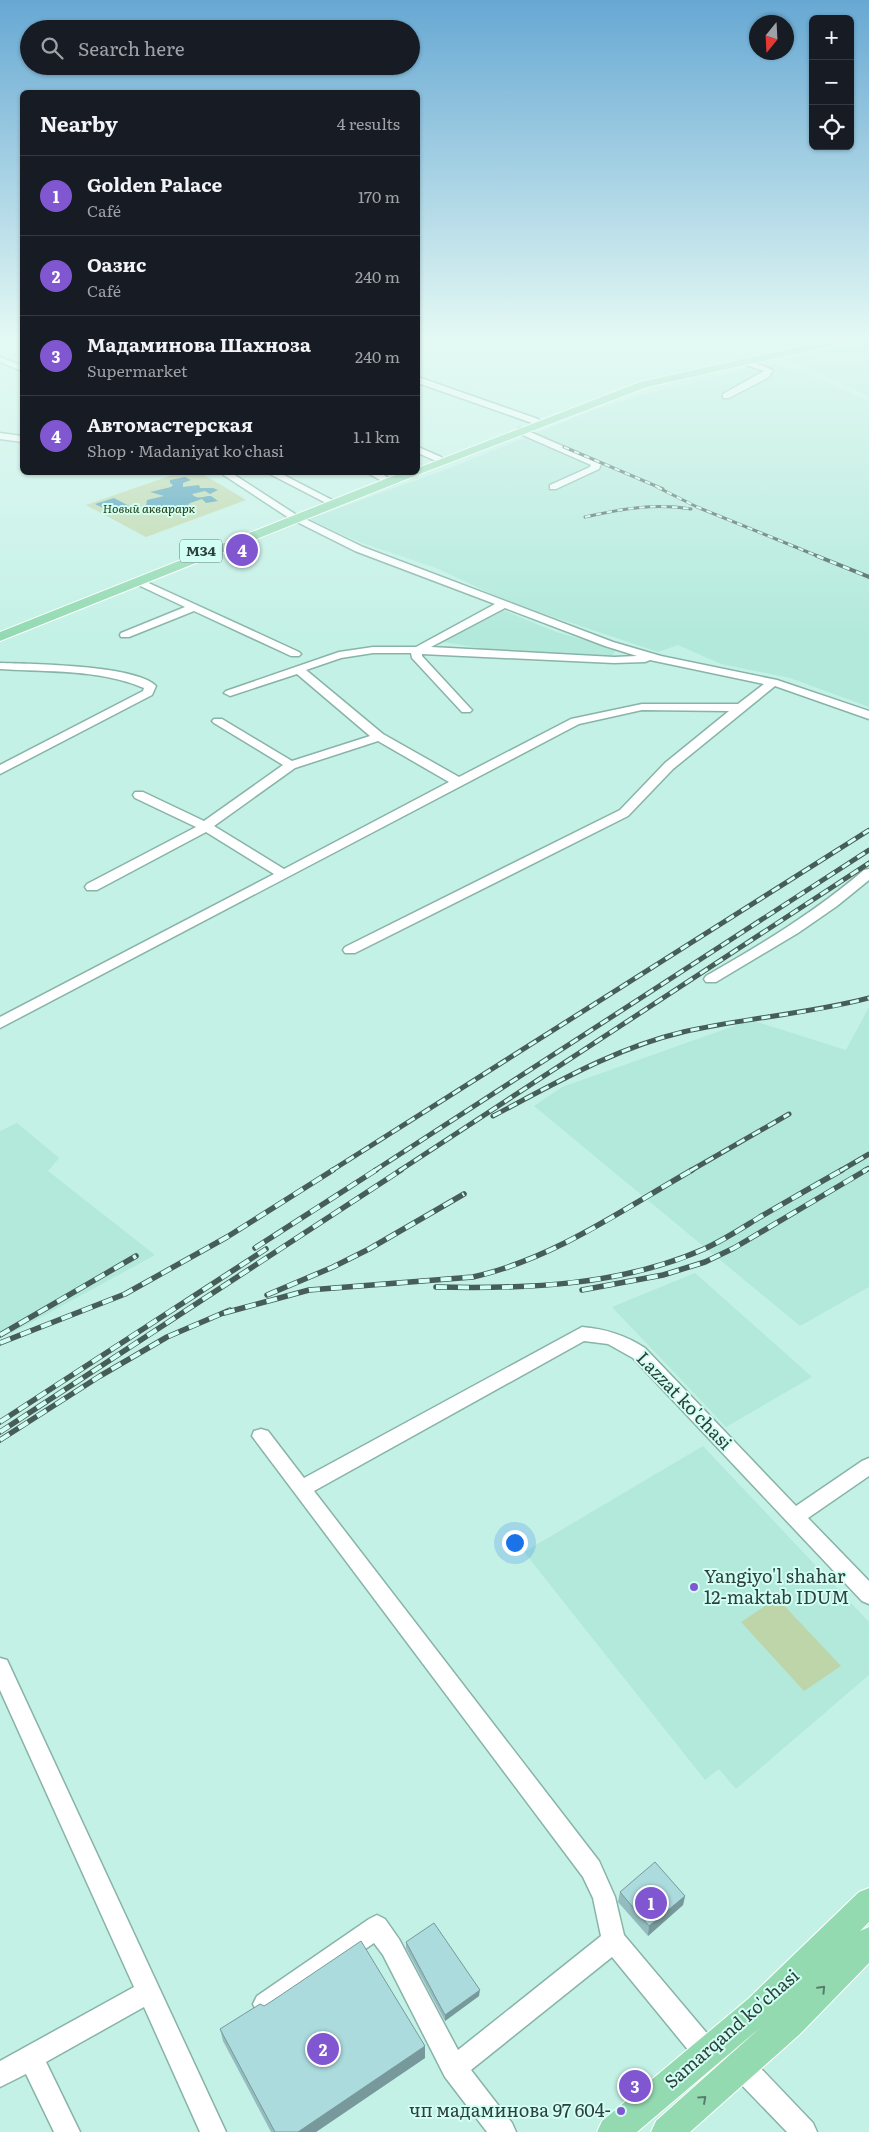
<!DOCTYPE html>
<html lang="en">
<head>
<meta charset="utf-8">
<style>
  body { margin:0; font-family:Literata,serif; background:#242831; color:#f1f3f6 }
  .controls { position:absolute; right:15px; top:15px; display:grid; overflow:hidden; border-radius:8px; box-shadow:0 1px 4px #0004 }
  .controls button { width:45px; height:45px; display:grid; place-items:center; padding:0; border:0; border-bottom:1px solid #363941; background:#171b24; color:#f1f3f6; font:25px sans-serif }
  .compass { position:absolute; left:749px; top:15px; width:45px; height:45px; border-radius:50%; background:#171b24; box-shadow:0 1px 4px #0004; rotate:198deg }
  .you { position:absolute; left:514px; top:1542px; width:18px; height:18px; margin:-12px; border:4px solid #fff; border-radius:50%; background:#1a73e8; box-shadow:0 0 0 8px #1a73e833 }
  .badge { display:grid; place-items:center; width:32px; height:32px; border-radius:50%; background:#8157d1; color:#fff; font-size:16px; font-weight:700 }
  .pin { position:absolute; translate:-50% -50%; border:2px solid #fff; box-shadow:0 1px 5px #0006 }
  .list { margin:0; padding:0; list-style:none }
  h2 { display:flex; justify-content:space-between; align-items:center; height:65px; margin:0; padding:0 20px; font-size:21px }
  h2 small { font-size:16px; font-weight:400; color:#9ea1a6 }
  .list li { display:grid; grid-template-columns:32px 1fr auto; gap:15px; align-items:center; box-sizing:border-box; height:80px; padding:0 20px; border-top:1px solid #363941 }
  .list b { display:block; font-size:19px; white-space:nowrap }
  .list p { margin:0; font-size:16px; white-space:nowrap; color:#9ea1a6 }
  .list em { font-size:16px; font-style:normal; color:#9ea1a6 }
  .icon { flex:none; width:28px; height:28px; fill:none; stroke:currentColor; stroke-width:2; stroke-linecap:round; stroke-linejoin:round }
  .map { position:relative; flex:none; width:869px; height:2132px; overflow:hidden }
  .search { position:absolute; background:#171b24; box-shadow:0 1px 4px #0004; left:20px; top:20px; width:400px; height:55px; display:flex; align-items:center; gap:12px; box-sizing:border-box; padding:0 18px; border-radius:28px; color:#9ea1a6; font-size:19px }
  .panel { position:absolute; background:#171b24; box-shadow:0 1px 4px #0004; left:20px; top:90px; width:400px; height:385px; border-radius:8px }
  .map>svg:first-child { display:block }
</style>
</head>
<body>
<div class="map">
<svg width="869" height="2132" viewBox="0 0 869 2132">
  <rect width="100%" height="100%" fill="#c4f1e6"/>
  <!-- built -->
  <g fill="#b2e9db">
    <polygon points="869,340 869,397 827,376 783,359"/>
    <polygon points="774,364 831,384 869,401 869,707 790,678 721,664 678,645 658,652 509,602 436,568 359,542 309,519 455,466 594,410 645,394"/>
    <polygon points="501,609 556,632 617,649 611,657 492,650 443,642"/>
    <polygon points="869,1007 869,1287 800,1326 534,1106 562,1087 751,1020 846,1050"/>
    <polygon points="17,1123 59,1158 48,1171 155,1255 12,1333 7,1329 0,1333 0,1131"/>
    <polygon points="695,1273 812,1377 726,1427 612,1307"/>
    <polygon points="703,1446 869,1622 869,1675 736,1789 719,1769 705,1780 524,1552"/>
  </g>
  <!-- green -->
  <g fill="#bdd5a8">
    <polygon points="181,472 201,473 246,500 146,537 86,505"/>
    <polygon points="777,1598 841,1666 804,1691 741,1622"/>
  </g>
  <!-- water -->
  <g fill="#4596b4">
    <path d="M185,477L191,480L183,483V487L199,485L200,488H213L218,490L210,494L205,491L192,494C198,501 205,495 211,496L218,501L206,503L202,499L190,503L185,508L174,511L146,506L147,500L164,496L150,492L171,487L173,485L170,483V480Z"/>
    <polygon points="114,498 133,508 115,514 95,504"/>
  </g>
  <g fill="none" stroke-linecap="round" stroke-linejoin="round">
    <defs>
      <g id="minor">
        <polygon points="0,357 22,366 22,371 0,362"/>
        <polygon points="740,359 746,359 773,370 769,377 729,398 723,398 723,394 764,371 740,363"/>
        <polygon points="418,377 538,419 539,421 535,424 532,423 418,383"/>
        <polygon points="521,428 599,462 601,464 599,469 556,489 550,489 550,485 590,467 591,465 518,433 518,429"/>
        <polygon points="0,433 22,436 22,442 0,439"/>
        <polygon points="418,447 441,457 443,459 438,462 418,453"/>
        <path d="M219,472H230L295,514L363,547L613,642L661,656L777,680L869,711V719L775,686L673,769L628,816L355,953H345L343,950L345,947L620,810L665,763L729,711L642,710L579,724L0,1028V1017L274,874L206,832L97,890H87L85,887L87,884L196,827L135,798L133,795L135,792H143L204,821L283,765L214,723L212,721L214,719H222L292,761L370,736L297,674L230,696L224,693L226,691L339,652L373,647H416L495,604L355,551L289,518ZM505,608L605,646L637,656L614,657L431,647ZM373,653H411L412,658L462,712H470L472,710L470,708L422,656V654L614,663L645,662L650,660L764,684L738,704H642L571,719L459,777L383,734L306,670L341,658ZM378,741L449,782L284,869L214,826L295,768Z"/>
        <polygon points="266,472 278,472 334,501 329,504 326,503"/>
        <polygon points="366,472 379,472 390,479 388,481 382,481"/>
        <polygon points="140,579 299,652 301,654 299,656 291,656 194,611 129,637 121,637 120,635 121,633 185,607 136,584 135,582"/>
        <path d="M0,663C31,664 136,665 156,686L152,695L0,774V765L143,691L144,688C99,669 47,672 0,669Z"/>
        <path d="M869,869V880L837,906L798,933L716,982H706L704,979L706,976C762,944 815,912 864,870Z"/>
        <path d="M582,1327C606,1329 625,1335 645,1348L796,1506L862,1461L869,1458V1476L808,1518L869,1581V1604L862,1601L633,1358L608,1344L584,1341L314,1491L599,1861L615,1897L624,1935L716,2044L719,2053L716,2062L707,2065L698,2062L612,1957L471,2070L512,2123L516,2132H487L445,2077L383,1955L374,1943L273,2012L265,2016L257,2012L253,2004L257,1996L369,1919L377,1915L385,1919L399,1939L458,2050L601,1936L593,1898L583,1877L252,1436L254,1431L261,1429L268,1431L304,1478Z"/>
        <polygon points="0,1658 7,1660 226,2132 200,2132 144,2007 46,2062 80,2132 54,2132 26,2074 0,2087 0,2061 134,1987 0,1690"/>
        <polygon points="741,2054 750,2057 813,2123 817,2132 787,2132 732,2075 729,2066 732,2057"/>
      </g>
      <g id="major">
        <polygon points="834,339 853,339 848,342 647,387 417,475 0,641 0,632 403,472 418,472 418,468 640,382"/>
        <polygon points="869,1888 869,1922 860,1931 869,1927 869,1963 800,2034 690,2132 651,2132 656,2121 761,2027 637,2132 597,2132 602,2121 748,1999 859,1892"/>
      </g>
    </defs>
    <!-- minor casing -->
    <use href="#minor" stroke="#88b3a8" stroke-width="3"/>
    <!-- major casing -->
    <use href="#major" stroke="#fff" stroke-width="2"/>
    <!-- minor -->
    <use href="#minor" fill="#fff" fill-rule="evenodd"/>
    <!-- major -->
    <use href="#major" fill="#93dab1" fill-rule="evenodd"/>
    <defs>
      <g id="rail-far3">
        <polyline points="564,447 663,489"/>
        <polyline points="657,487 697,507 820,557"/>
        <path d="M585,517C621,509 654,503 691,509"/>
      </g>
      <polyline id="rail-far2" points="817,556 869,577"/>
      <g id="rail-far1">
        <path d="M493,1116C554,1084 615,1048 683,1032C744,1018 808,1014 869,998"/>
        <polyline points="331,1171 869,830"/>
        <polyline points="374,1171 869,850"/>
        <polyline points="399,1171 869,863"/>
        <polyline points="690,1171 789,1114"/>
        <polyline points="840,1171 869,1154"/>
        <polyline points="864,1171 869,1168"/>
      </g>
      <g id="rail">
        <polyline points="255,1248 376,1170"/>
        <path d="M436,1287C526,1289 620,1286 704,1249C724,1240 742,1228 760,1217C788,1201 815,1185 842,1170"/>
        <polyline points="582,1290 663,1275 705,1262 734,1248 866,1170"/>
        <polyline points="267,1295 333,1267 369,1249 464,1194"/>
        <path d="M224,1313L309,1290L473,1277C553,1259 622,1210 692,1170"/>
        <polyline points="0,1335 136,1256"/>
        <polyline points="0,1343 125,1294 227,1237 333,1170"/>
        <polyline points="0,1422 266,1249"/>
        <polyline points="0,1432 401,1170"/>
        <polyline points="0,1440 100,1376 167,1337 230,1310"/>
      </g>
    </defs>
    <!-- rail-far3 casing -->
    <use href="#rail-far3" stroke="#475d57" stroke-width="3"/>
    <!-- rail-far2 casing -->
    <use href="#rail-far2" stroke="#475d57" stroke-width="4"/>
    <!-- rail-far1 casing -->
    <use href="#rail-far1" stroke="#475d57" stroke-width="5"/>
    <!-- rail casing -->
    <use href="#rail" stroke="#475d57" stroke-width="5.5"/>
    <!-- rail-far3 -->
    <use href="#rail-far3" stroke="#d1fff3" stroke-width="2" stroke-dasharray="5.5" stroke-linecap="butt"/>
    <!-- rail-far2 -->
    <use href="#rail-far2" stroke="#d1fff3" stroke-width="2.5" stroke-dasharray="7" stroke-linecap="butt"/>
    <!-- rail-far1 -->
    <use href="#rail-far1" stroke="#d1fff3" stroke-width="3" stroke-dasharray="9" stroke-linecap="butt"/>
    <!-- rail -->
    <use href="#rail" stroke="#d1fff3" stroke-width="4" stroke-dasharray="11" stroke-linecap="butt"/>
  </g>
  <!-- wall -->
  <g fill="#94bcbf">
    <polygon points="620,1892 685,1896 683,1905 648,1936 618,1902"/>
    <polygon points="406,1942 479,1996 445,2021 406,1948"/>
    <polygon points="220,2029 425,2058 316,2132 271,2132 223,2041"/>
  </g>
  <!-- shaded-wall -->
  <g fill="#78999b">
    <polygon points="685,1896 683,1905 648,1936 649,1926"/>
    <polygon points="480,1990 479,1996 445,2021 445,2015"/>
    <polygon points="425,2046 425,2058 316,2132 298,2132"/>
  </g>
  <!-- building -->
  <g fill="#acdbde" stroke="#78999b">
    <polygon points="655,1862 685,1896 649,1926 620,1892"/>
    <polygon points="434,1923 480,1990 445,2015 406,1942"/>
    <polygon points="361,1941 425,2046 298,2132 275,2132 220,2029 260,2004 264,2006 272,2001"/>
  </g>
  <!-- one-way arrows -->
  <defs><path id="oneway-chevron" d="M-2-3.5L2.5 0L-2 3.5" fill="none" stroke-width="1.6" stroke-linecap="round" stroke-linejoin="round" transform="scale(1.25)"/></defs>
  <g stroke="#567e6a">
    <use href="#oneway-chevron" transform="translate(822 1989) rotate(-46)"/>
    <use href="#oneway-chevron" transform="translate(703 2099) rotate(-42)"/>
  </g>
  <!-- sky -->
  <linearGradient id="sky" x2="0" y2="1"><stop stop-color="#67a8d3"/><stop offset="0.53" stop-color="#e4f9f4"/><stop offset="1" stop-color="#e4f9f4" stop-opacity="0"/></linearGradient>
  <rect width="869" height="637" fill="url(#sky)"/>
  <!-- markers -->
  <g fill="#8157d1" stroke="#d1fff3" stroke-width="2">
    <circle cx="694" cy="1587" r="5"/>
    <circle cx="621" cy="2111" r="5"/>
  </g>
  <g text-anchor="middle" stroke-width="4" stroke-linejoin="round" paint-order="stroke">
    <!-- far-park labels -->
    <g font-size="12" font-style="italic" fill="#273c10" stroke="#d1fff3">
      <text x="149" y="513">Новый акварарк</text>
    </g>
    <!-- shield labels -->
    <rect fill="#d1fff3" stroke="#5f7972" stroke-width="1" x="180" y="539.5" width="42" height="23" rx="4"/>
    <g font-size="14" font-weight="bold" fill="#2e403b">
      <text x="201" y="556">M34</text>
    </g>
    <!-- near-street labels -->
    <g font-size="18" fill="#2e403b" stroke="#d1fff3">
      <text transform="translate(684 1401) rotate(46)" y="6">Lazzat ko'chasi</text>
      <text transform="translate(732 2029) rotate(-41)" y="6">Samarqand ko'chasi</text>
    </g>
    <!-- near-poi labels -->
    <g font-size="18" fill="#2e403b" stroke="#d1fff3" text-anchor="start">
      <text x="704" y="1583">Yangiyo'l shahar<tspan x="704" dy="21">12-maktab IDUM</tspan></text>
      <text x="611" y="2117" text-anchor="end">чп мадаминова 97 604-</text>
    </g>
  </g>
</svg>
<div class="controls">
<button>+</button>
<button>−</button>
<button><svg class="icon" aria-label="locate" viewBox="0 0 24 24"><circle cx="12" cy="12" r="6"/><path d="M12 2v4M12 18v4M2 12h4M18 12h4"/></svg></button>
</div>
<svg class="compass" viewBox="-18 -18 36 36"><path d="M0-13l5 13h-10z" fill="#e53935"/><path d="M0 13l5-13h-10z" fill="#9ea1a6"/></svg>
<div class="you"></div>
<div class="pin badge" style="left:651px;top:1903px">1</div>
<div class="pin badge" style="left:323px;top:2049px">2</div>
<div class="pin badge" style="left:635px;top:2086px">3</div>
<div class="pin badge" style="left:242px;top:550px">4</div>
<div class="search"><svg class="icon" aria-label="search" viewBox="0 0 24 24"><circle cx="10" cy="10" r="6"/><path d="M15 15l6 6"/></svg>Search here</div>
<section class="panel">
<h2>Nearby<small>4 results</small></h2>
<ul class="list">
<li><span class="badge">1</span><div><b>Golden Palace</b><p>Café</p></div><em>170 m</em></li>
<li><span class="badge">2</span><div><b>Оазис</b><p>Café</p></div><em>240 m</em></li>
<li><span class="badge">3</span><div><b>Мадаминова Шахноза</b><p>Supermarket</p></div><em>240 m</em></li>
<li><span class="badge">4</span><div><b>Автомастерская</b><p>Shop · Madaniyat ko'chasi</p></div><em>1.1 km</em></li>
</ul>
</section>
</div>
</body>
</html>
